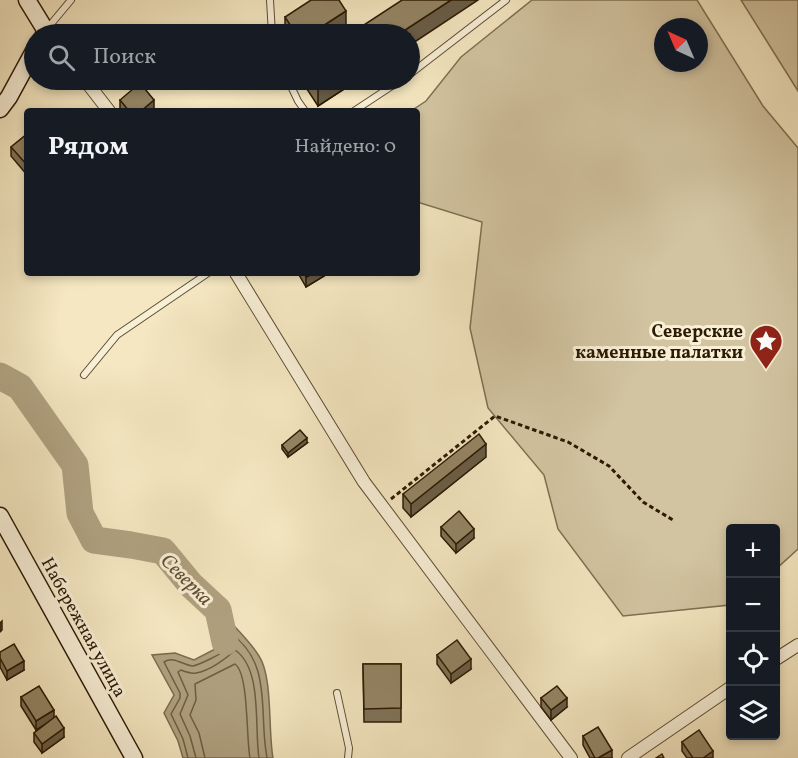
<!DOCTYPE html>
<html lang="ru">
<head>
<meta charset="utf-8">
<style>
  body { margin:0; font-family:Vollkorn,serif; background:#20242c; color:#f1f3f6 }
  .controls { position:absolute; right:18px; bottom:18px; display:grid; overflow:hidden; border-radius:6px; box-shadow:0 3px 9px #0003 }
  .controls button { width:54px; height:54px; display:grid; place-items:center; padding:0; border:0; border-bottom:2px solid #363941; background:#171b24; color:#f1f3f6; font:30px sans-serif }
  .compass { position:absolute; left:654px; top:18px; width:54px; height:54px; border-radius:50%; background:#171b24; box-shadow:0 3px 9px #0003; rotate:316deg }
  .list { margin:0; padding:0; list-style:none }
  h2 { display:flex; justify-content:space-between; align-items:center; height:78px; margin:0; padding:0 24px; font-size:26px }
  h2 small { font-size:20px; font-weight:400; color:#9ea1a6 }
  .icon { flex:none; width:33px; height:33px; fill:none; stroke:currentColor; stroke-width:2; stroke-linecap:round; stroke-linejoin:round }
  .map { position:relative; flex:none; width:798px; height:758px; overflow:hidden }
  .search { position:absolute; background:#171b24; box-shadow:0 3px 9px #0003; left:24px; top:24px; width:396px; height:66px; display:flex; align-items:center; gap:15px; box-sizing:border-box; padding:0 21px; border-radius:33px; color:#9ea1a6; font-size:22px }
  .panel { position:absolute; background:#171b24; box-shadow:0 3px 9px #0003; left:24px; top:108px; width:396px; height:168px; border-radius:6px }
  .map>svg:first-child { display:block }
</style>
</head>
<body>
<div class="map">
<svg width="798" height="758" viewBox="0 0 798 758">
  <rect width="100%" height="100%" fill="#f4e7c1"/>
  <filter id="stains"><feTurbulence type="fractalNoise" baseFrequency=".00333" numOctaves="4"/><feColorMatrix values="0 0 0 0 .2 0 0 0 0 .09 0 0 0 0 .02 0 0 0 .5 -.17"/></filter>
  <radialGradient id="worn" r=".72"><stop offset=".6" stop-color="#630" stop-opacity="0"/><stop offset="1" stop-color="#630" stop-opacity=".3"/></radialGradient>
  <!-- green -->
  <g fill="#d2c4a1" stroke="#7f6f52" stroke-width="1.5" fill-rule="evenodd">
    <path d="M532,0H697L763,106L798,148V549L776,569V528H730V605L623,616L558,529L544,475L488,408L470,328L482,222L417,202V158L419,157L417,154V111H411L426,101L461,57ZM663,27H699V63H663Z"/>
    <polygon points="741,0 798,0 798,91"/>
  </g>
  <!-- water -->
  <path fill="#b0a180" stroke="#7b6b4e" stroke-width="1.5" d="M216,606C229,622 249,639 259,656C273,677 268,731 273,758H183L178,741L164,713L174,695L152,655L175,653L194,660L221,646Z"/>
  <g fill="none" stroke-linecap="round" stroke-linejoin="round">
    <!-- shore -->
    <g stroke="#6e5e41" stroke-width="1.5">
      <path d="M188,758L183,739L171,714L180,698V693L164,662C174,656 181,664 192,666C197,666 224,653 226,649C228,645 226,638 226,634L229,632C274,663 258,712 267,758"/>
      <path d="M196,758L190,736L180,714L188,695L178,672L181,670C186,672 191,674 196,673C209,671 226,659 235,650C263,669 254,727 259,758"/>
      <path d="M205,758L199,733L190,715L196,700L195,684L235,664C249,674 246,738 250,758"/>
    </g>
    <!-- river -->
    <polyline stroke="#b0a180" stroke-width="27" points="0,376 20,387 75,465 80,513 94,540 131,545 163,551 191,585 218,610 225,642"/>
    <defs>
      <g id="lane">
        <polyline points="270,0 272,34"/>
        <polyline points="46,30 71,0"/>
        <polyline points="410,74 506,0"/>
        <polyline points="288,80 298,101 305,111"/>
        <polyline points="354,111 401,80"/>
        <polyline points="84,375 117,335 208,273"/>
        <polyline points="337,693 349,748 348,758"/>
      </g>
      <g id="street">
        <polyline points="85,80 109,111"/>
        <polyline points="236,273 364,482 571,758"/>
        <polyline points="776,659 798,645"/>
        <polyline points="628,758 730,688"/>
      </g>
      <g id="secondary">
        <polyline points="27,0 46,31 44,34"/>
        <polyline points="0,109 9,97 34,51"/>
        <polyline points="0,516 134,758"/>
      </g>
    </defs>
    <!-- lane casing -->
    <use href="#lane" stroke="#5e4d32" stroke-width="8"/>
    <!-- street casing -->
    <use href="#street" stroke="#5e4d32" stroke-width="14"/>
    <!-- secondary casing -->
    <use href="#secondary" stroke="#2c1a02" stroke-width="19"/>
    <!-- path -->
    <polyline stroke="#2c1a02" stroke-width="3" stroke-dasharray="4.5 3" stroke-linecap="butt" points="391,499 495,416 568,442 609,466 643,502 673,520"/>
    <!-- lane -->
    <use href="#lane" stroke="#f8efd7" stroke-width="6"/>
    <!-- street -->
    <use href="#street" stroke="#f8efd7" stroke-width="12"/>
    <!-- secondary -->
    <use href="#secondary" stroke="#f8efd7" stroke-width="16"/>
  </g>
  <!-- wall -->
  <g fill="#7f7257" stroke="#2c1a02" stroke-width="1.5">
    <polygon points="285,17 346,25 331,34 287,34 285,30"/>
    <polygon points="303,80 358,80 318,106 303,83"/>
    <polygon points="120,100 154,109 151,111 121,111 120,109"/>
    <polygon points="27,134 27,175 11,156 11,147"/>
    <polygon points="298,273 329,273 306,287"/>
    <polygon points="307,443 288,457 282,449 282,445"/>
    <polygon points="486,457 411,517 403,508 403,494"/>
    <polygon points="441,527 474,538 456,553 441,536"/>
    <polygon points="0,652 24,670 7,680 0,667"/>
    <polygon points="437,655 471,669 451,683 437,664"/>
    <polygon points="363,664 401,664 401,722 364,722"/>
    <polygon points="21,697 54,718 64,737 42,753 34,742 34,733 46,724 36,730 21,706"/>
    <polygon points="541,698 567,707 551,720 541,707"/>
    <polygon points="583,736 612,758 590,758 583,745"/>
    <polygon points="682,742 713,758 687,758 682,751"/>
  </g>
  <!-- shaded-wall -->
  <g fill="#685d47" stroke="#2c1a02" stroke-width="1.5">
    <polygon points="451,0 478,0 410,45 410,34 399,34"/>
    <polygon points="346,11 346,25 331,34 312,34 312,33"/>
    <polygon points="331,80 358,80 318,106 318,88"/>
    <polygon points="154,100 154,109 151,111 141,111"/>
    <polygon points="314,273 329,273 306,287 306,277"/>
    <polygon points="307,438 307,443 288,457 288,453"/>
    <polygon points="486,444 486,457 411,517 411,504"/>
    <polygon points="474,529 474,538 456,553 456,544"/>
    <polygon points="2,621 2,630 0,632 0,623"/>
    <polygon points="471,659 471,669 451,683 451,674"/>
    <polygon points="24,661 24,670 7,680 7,671"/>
    <polygon points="567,698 567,707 551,720 551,710"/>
    <polygon points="54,710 54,719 36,730 36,721"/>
    <polygon points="64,728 64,737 42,753 42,744"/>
    <polygon points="612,750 612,758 598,758"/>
    <polygon points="713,751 713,758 703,758"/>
  </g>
  <!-- building -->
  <g fill="#948565" stroke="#2c1a02" stroke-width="1.5">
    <polygon points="311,0 339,0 346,11 312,33 313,34 296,34 285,17"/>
    <polygon points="402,0 451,0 399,34 350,34"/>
    <polygon points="312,80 331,80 318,88"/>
    <polygon points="140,83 154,100 141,111 129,111 120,100"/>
    <polygon points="27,134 27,165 11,147"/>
    <polygon points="304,273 314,273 306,277"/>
    <polygon points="300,430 307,438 288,453 282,445"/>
    <polygon points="479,434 486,444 411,504 403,494"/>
    <polygon points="459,511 474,529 456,544 441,527"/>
    <polygon points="457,640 471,659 451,674 437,655"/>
    <polygon points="14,644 24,661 7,671 0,658 0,652"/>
    <polygon points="363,664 401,664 401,708 364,709"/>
    <polygon points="39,686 54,710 36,721 21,697"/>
    <polygon points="557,686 567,698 551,710 541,698"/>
    <polygon points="56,716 64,728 42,744 34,733"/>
    <polygon points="598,727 612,750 598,758 595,758 583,736"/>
    <polygon points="699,730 713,751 703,758 693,758 682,742"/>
    <polygon points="662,754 664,758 656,758"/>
  </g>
  <!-- icons -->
  <defs>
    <symbol id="sight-pin" viewBox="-11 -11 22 30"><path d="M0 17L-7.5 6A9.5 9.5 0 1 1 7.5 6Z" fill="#8f2418" stroke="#f8efd7"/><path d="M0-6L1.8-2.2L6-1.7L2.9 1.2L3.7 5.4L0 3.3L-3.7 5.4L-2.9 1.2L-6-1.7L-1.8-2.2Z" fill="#fff"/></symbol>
  </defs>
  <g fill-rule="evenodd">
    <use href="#sight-pin" x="747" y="322" width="38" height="52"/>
  </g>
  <g text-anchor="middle" stroke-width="6" stroke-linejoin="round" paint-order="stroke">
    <!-- poi labels -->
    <g font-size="18" font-weight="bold" fill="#2c1a02" stroke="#f8efd7" text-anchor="end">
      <text x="743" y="337">Северские<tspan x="743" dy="21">каменные палатки</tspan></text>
    </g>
    <!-- street labels -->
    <g font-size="18" fill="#2c1a02" stroke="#f8efd7">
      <text transform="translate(84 627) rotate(61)" y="6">Набережная улица</text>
    </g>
    <!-- water labels -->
    <g font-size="20" font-style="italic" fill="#615034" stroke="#f8efd7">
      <text transform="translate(187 579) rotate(45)" y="7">Северка</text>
    </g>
  </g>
  <rect width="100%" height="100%" filter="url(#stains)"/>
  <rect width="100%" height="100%" fill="url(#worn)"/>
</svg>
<div class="controls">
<button>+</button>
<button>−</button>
<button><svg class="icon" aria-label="locate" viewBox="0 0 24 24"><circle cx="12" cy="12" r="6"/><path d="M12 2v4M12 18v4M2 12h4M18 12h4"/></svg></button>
<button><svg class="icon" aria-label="layers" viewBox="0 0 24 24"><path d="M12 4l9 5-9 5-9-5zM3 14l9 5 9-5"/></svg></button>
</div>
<svg class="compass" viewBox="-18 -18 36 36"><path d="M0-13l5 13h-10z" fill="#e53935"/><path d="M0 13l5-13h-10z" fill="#9ea1a6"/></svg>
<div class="search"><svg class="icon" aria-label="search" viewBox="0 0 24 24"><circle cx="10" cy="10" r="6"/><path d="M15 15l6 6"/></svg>Поиск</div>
<section class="panel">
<h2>Рядом<small>Найдено: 0</small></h2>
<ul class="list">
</ul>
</section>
</div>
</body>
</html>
